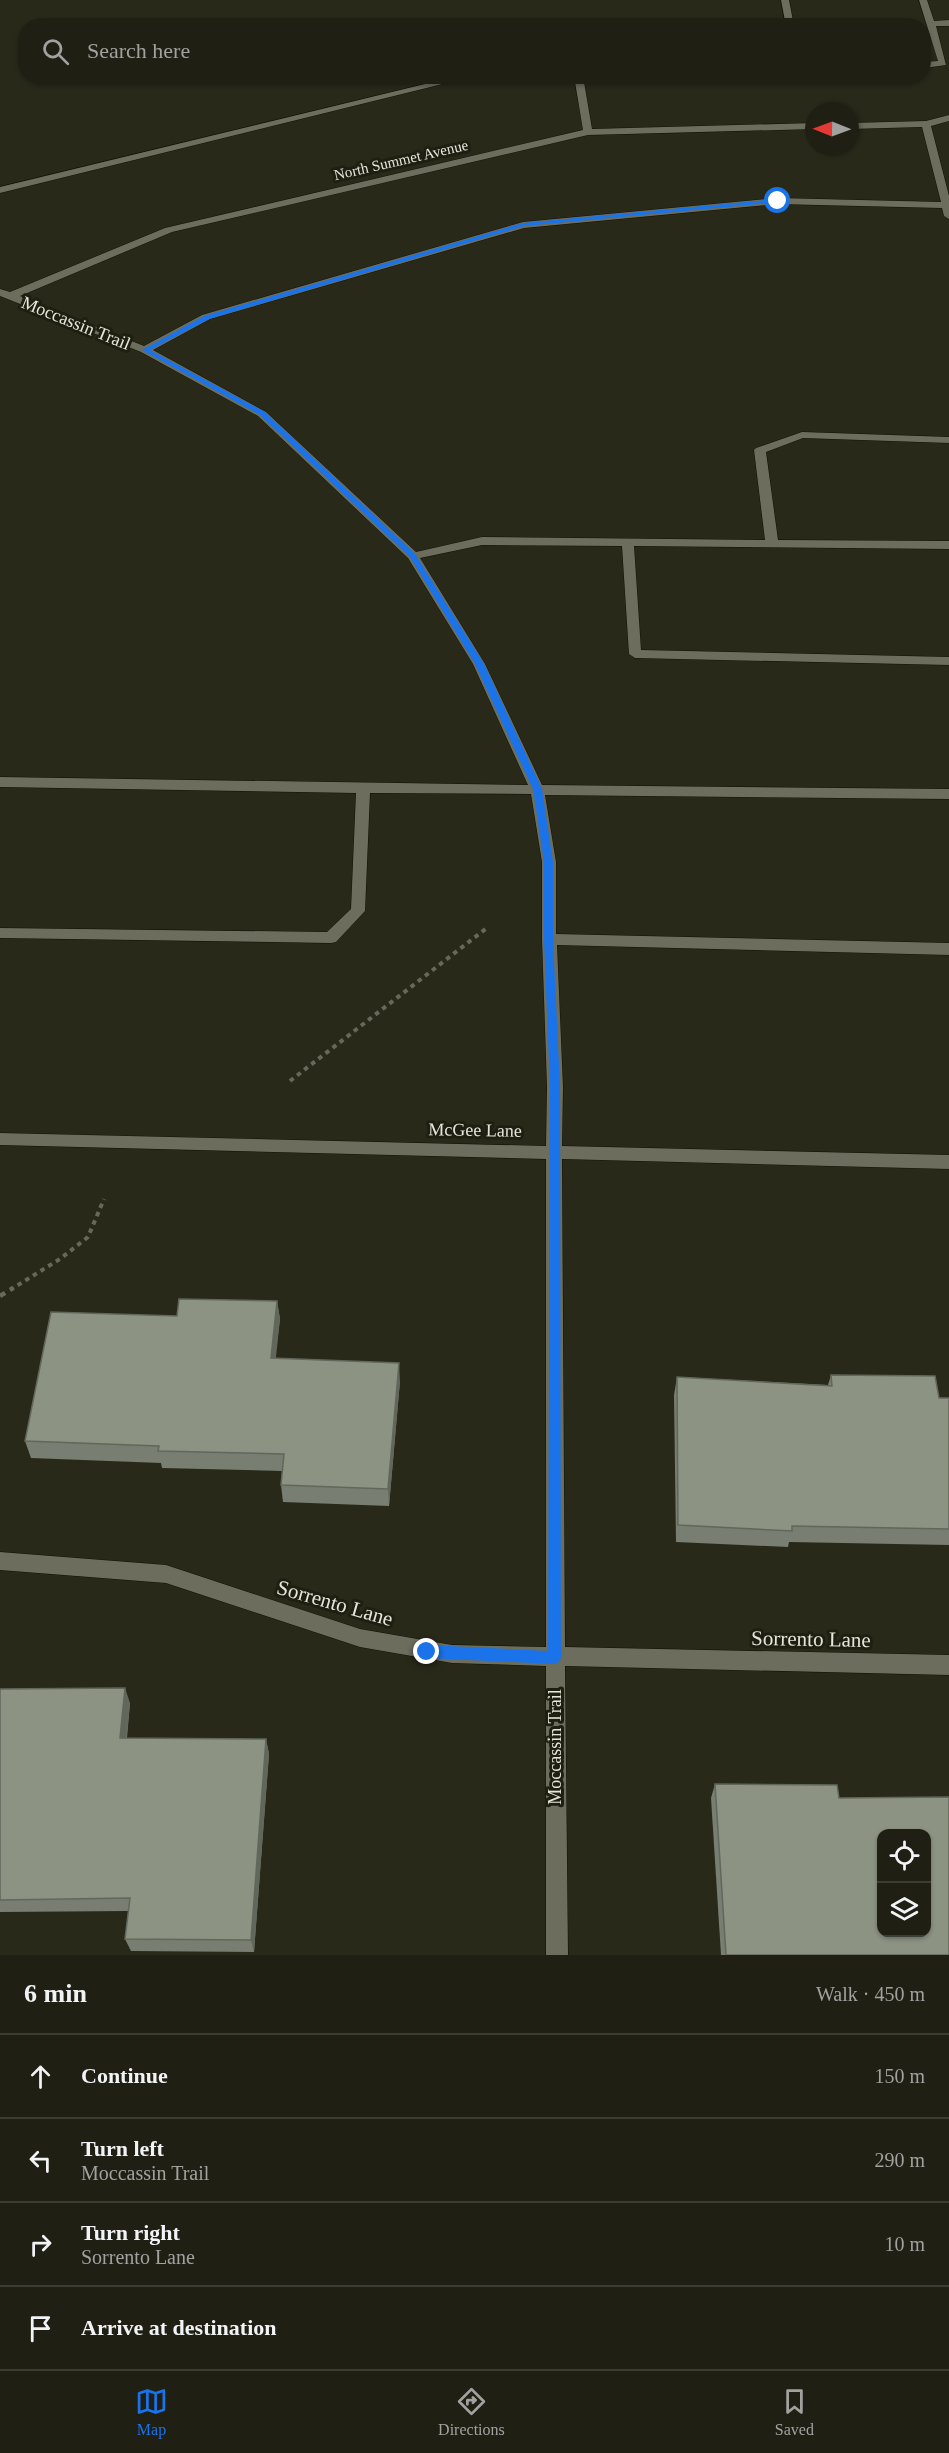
<!DOCTYPE html>
<html lang="en">
<head>
<meta charset="utf-8">
<style>
  body { margin:0; font-family:"Times New Roman",serif; background:#2c2c22; color:#f1f3f6 }
  .controls { position:absolute; right:18px; bottom:18px; display:grid; overflow:hidden; border-radius:12px; box-shadow:0 2px 4px #0004 }
  .controls button { width:54px; height:54px; display:grid; place-items:center; padding:0; border:0; border-bottom:2px solid #3c3d34; background:#1f1f14; color:#f1f3f6; font:30px sans-serif }
  .compass { position:absolute; left:805px; top:102px; width:54px; height:54px; border-radius:50%; background:#1f1f14; box-shadow:0 2px 4px #0004; rotate:271deg }
  .stop { position:absolute; width:18px; height:18px; margin:-14px; border:4px solid #1a73e8; border-radius:50%; background:#fff }
  .stop.end { background:#1a73e8; border-color:#fff; box-shadow:0 2px 6px #0008 }
  .list { margin:0; padding:0; list-style:none }
  h2 { display:flex; justify-content:space-between; align-items:center; height:78px; margin:0; padding:0 24px; font-size:26px }
  h2 small { font-size:20px; font-weight:400; color:#a1a2a0 }
  .list li { display:grid; grid-template-columns:39px 1fr auto; gap:18px; align-items:center; box-sizing:border-box; height:84px; padding:0 24px; border-top:2px solid #3c3d34 }
  .list b { display:block; font-size:22px; white-space:nowrap }
  .list p { margin:0; font-size:20px; white-space:nowrap; color:#a1a2a0 }
  .list em { font-size:20px; font-style:normal; color:#a1a2a0 }
  .icon { flex:none; width:33px; height:33px; fill:none; stroke:currentColor; stroke-width:2; stroke-linecap:round; stroke-linejoin:round }
  .map { position:relative; flex:none; width:949px; height:1955px; overflow:hidden }
  .search { position:absolute; background:#1f1f14; box-shadow:0 2px 4px #0004; left:18px; right:18px; top:18px; height:66px; display:flex; align-items:center; gap:15px; box-sizing:border-box; padding:0 21px; border-radius:24px; color:#a1a2a0; font-size:22px }
  .sheet { height:414px; background:#1f1f14 }
  nav { display:flex; justify-content:space-around; align-items:center; box-sizing:border-box; height:84px; border-top:2px solid #3c3d34; background:#1f1f14; font-size:16px; color:#a1a2a0 }
  nav a { display:grid; justify-items:center; gap:3px }
  nav .on { color:#1a73e8 }
  .map>svg:first-child { display:block }
</style>
</head>
<body>
<div class="map">
<svg width="949" height="1955" viewBox="0 0 949 1955">
  <rect width="100%" height="100%" fill="#29291a"/>
  <g fill="none" stroke-linecap="round" stroke-linejoin="round">
    <defs>
      <g id="minor">
        <polygon points="781,0 789,0 794,26 786,26"/>
        <polygon points="919,0 927,0 934,21 949,20 949,26 936,26 946,65 924,68 924,62 938,61"/>
        <polygon points="458,76 475,76 0,193 0,187"/>
        <polygon points="574,76 583,76 592,129 814,123 814,129 588,135 172,232 20,296 144,346 202,315 523,222 778,198 941,202 922,127 850,129 850,123 926,121 949,115 949,121 931,126 949,196 949,219 944,216 942,208 778,204 524,228 210,319 153,350 266,412 416,552 482,537 765,540 754,450 756,448 802,432 949,437 949,443 803,438 766,452 778,540 949,541 949,549 634,546 641,650 949,657 949,665 635,658 629,654 622,546 482,545 420,558 485,664 542,785 949,789 949,799 545,795 556,862 556,934 949,943 949,955 557,945 563,1087 562,1146 949,1155 949,1169 562,1159 565,1647 949,1655 949,1675 565,1666 568,1955 546,1955 546,1666 452,1663 360,1647 166,1583 0,1570 0,1552 166,1565 360,1629 452,1645 546,1647 546,1159 0,1145 0,1133 546,1146 547,1087 542,939 542,862 531,794 370,793 365,911 336,942 331,943 0,938 0,928 327,932 351,909 356,793 0,787 0,777 528,785 473,664 408,558 258,416 141,352 0,296 0,289 10,292 165,228 583,130"/>
      </g>
    </defs>
    <!-- minor casing -->
    <use href="#minor" stroke="#111105" stroke-width="1"/>
    <!-- path-far1 -->
    <g stroke="#67685a" stroke-width="4" stroke-dasharray="4.5 4.5" stroke-linecap="butt">
      <polyline points="290,1081 488,927"/>
      <polyline points="10,1290 60,1259 88,1237 104,1199"/>
    </g>
    <!-- path -->
    <polyline stroke="#67685a" stroke-width="4.5" stroke-dasharray="6 6" stroke-linecap="butt" points="0,1296 13,1288"/>
    <!-- minor -->
    <use href="#minor" fill="#6c6d5c" fill-rule="evenodd"/>
  </g>
  <!-- wall -->
  <g fill="#787e71">
    <polygon points="277,1301 280,1319 275,1358 400,1381 389,1506 283,1502 281,1485 282,1471 162,1468 161,1463 31,1458 25,1441 177,1316"/>
    <polygon points="831,1375 939,1398 949,1398 949,1545 789,1542 788,1547 676,1542 674,1395 677,1377 828,1385"/>
    <polygon points="0,1689 130,1703 127,1738 266,1739 269,1754 254,1952 131,1951 125,1939 129,1911 0,1912"/>
    <polygon points="715,1784 839,1798 949,1955 721,1955 711,1798"/>
  </g>
  <!-- shaded-wall -->
  <g fill="#62675c">
    <polygon points="277,1301 280,1319 274,1376 271,1358"/>
    <polygon points="399,1363 400,1381 389,1506 388,1489"/>
    <polygon points="125,1688 130,1703 125,1752 120,1738"/>
    <polygon points="266,1739 269,1754 254,1952 251,1940"/>
  </g>
  <!-- building -->
  <g fill="#8c9383" stroke="#62675c" stroke-width="1.5" fill-rule="evenodd">
    <polygon points="179,1299 277,1301 271,1358 399,1363 388,1489 281,1485 284,1454 158,1451 159,1446 25,1441 51,1312 177,1316"/>
    <polygon points="831,1375 935,1376 939,1398 949,1398 949,1529 792,1526 792,1531 678,1525 677,1377 832,1386"/>
    <polygon points="125,1688 120,1738 266,1739 251,1940 125,1939 130,1898 0,1900 0,1689"/>
    <path d="M715,1784L837,1785L839,1798L949,1797V1955H726ZM882,1833H927V1932H882Z"/>
  </g>
  <!-- route -->
  <polygon fill="#1a73e8" points="778,199 780,202 524,226 209,319 150,350 265,412 415,554 484,664 542,789 553,862 553,939 560,1087 561,1658 559,1662 554,1664 427,1658 423,1656 421,1652 423,1647 427,1645 548,1651 550,1087 544,939 544,862 533,789 475,664 410,557 260,415 142,350 204,316 523,223"/>
  <g text-anchor="middle" stroke-width="6" stroke-linejoin="round" paint-order="stroke">
    <!-- far-street labels -->
    <g font-size="15" fill="#e5e6dc" stroke="#1f1f11">
      <text transform="translate(401 160) rotate(-13)" y="5">North Summet Avenue</text>
    </g>
    <!-- street labels -->
    <g font-size="18" fill="#e5e6dc" stroke="#1f1f11">
      <text transform="translate(76 323) rotate(22)" y="6">Moccassin Trail</text>
      <text transform="translate(475 1130) rotate(1)" y="6">McGee Lane</text>
      <text transform="translate(555 1747) rotate(-90)" y="6">Moccassin Trail</text>
    </g>
    <!-- near-street labels -->
    <g font-size="21" fill="#e5e6dc" stroke="#1f1f11">
      <text transform="translate(335 1603) rotate(16)" y="7">Sorrento Lane</text>
      <text transform="translate(811 1639) rotate(1)" y="7">Sorrento Lane</text>
    </g>
  </g>
</svg>
<div class="controls">
<button><svg class="icon" aria-label="locate" viewBox="0 0 24 24"><circle cx="12" cy="12" r="6"/><path d="M12 2v4M12 18v4M2 12h4M18 12h4"/></svg></button>
<button><svg class="icon" aria-label="layers" viewBox="0 0 24 24"><path d="M12 4l9 5-9 5-9-5zM3 14l9 5 9-5"/></svg></button>
</div>
<svg class="compass" viewBox="-18 -18 36 36"><path d="M0-13l5 13h-10z" fill="#e53935"/><path d="M0 13l5-13h-10z" fill="#a1a2a0"/></svg>
<div class="stop" style="left:778px;top:201px"></div>
<div class="stop end" style="left:427px;top:1652px"></div>
<div class="search"><svg class="icon" aria-label="search" viewBox="0 0 24 24"><circle cx="10" cy="10" r="6"/><path d="M15 15l6 6"/></svg>Search here</div>
</div>
<section class="sheet">
<h2>6 min<small>Walk · 450 m</small></h2>
<ul class="list">
<li><svg class="icon" aria-label="ahead" viewBox="0 0 24 24"><path d="M12 20V5M6 11l6-6 6 6"/></svg><div><b>Continue</b></div><em>150 m</em></li>
<li><svg class="icon" aria-label="left" viewBox="0 0 24 24"><path d="M17 20v-9H6M10 6l-5 5 5 5"/></svg><div><b>Turn left</b><p>Moccassin Trail</p></div><em>290 m</em></li>
<li><svg class="icon" aria-label="right" viewBox="0 0 24 24"><path d="M7 20v-9h11M14 6l5 5-5 5"/></svg><div><b>Turn right</b><p>Sorrento Lane</p></div><em>10 m</em></li>
<li><svg class="icon" aria-label="arrive" viewBox="0 0 24 24"><path d="M6 21V4h12l-3 4 3 4H6"/></svg><div><b>Arrive at destination</b></div></li>
</ul>
</section>
<nav>
<a class="on"><svg class="icon" aria-label="map" viewBox="0 0 24 24"><path d="M3 6l6-2 6 2 6-2v14l-6 2-6-2-6 2zM9 4v14M15 6v14"/></svg>Map</a>
<a><svg class="icon" aria-label="directions" viewBox="0 0 24 24"><path d="M12 3l9 9-9 9-9-9zM9 14v-3h6M13 9l2 2-2 2"/></svg>Directions</a>
<a><svg class="icon" aria-label="saved" viewBox="0 0 24 24"><path d="M7 4h10v16l-5-4-5 4z"/></svg>Saved</a>
</nav>
</body>
</html>
